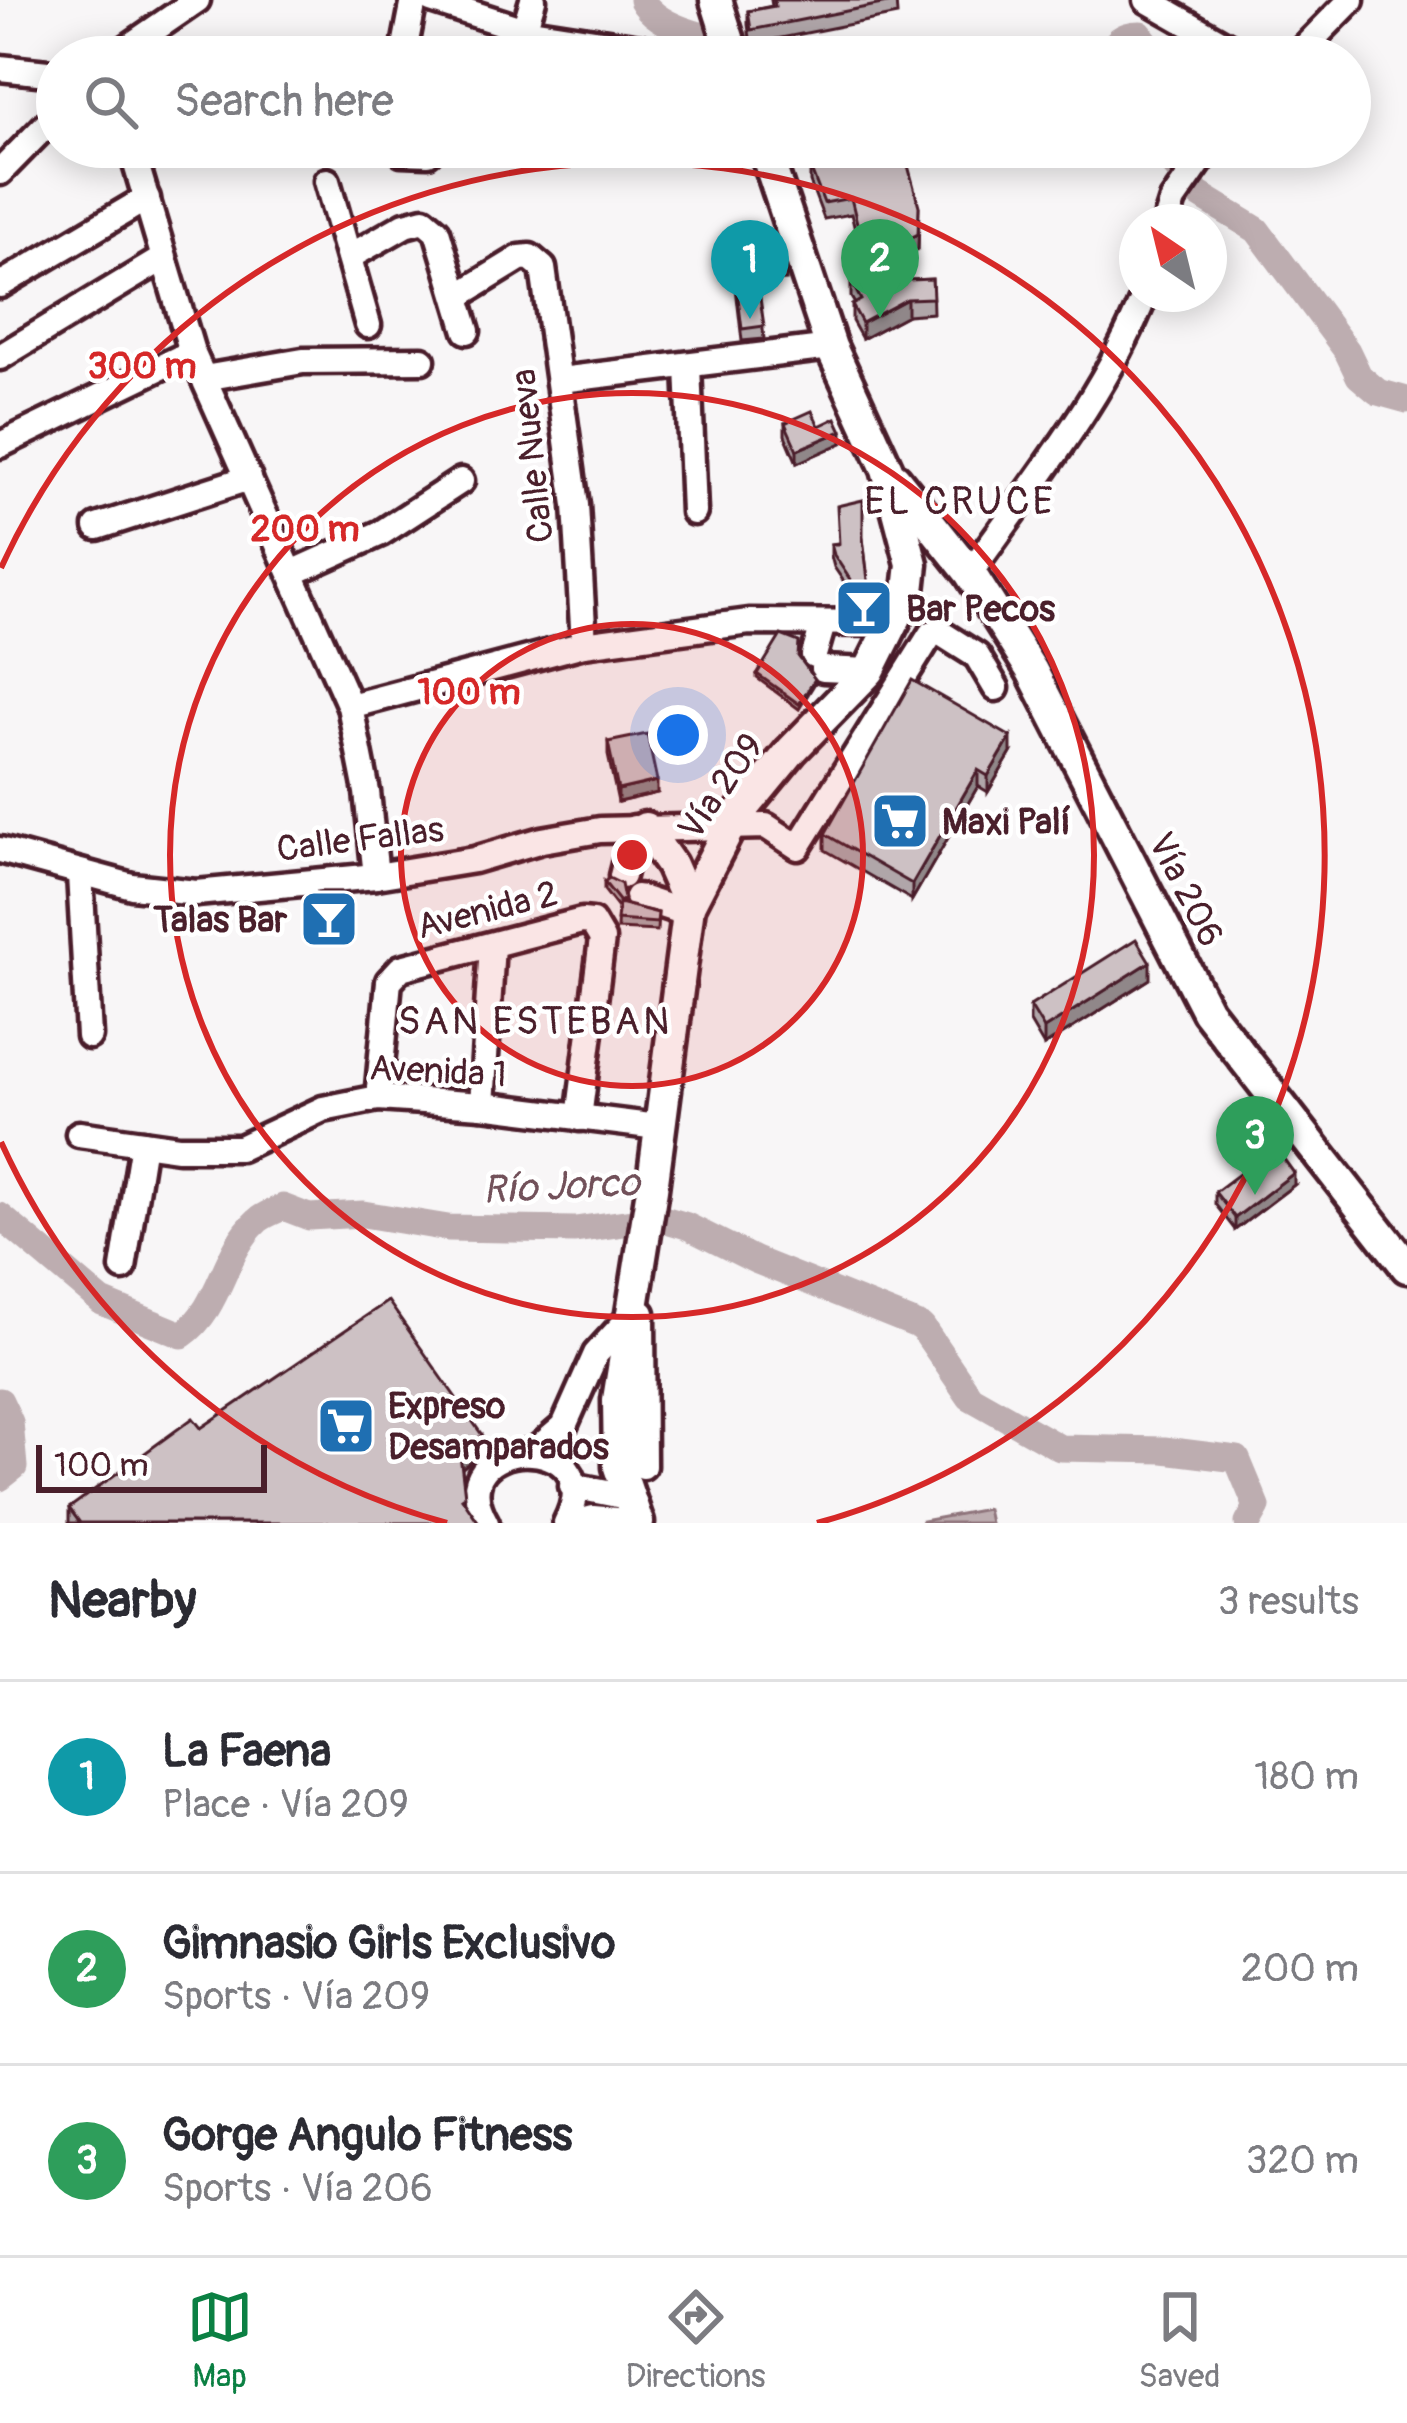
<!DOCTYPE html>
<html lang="en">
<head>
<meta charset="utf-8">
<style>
  body { margin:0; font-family:Pangolin,sans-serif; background:#f7f7f7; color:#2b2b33 }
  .compass { position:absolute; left:1119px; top:204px; width:108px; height:108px; border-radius:50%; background:#fff; box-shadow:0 6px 30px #0003; rotate:325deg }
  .scale { position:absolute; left:36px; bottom:30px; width:231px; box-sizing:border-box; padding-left:12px; border:6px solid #4a1f2b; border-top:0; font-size:33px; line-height:42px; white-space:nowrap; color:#4a1f2b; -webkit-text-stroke:9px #fff; paint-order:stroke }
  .you { position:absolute; left:678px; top:735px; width:42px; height:42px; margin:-30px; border:9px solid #fff; border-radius:50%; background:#1a73e8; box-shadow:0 0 0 18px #1a73e833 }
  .badge { display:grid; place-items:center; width:78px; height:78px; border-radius:50%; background:#0b8043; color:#fff; font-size:39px; font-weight:700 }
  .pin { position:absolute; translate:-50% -99px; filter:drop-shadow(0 3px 6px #0008) }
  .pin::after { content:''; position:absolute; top:63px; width:42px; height:36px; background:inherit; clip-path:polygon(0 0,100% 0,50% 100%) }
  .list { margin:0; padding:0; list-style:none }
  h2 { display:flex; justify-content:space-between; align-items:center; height:156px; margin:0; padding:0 48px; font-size:51px }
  h2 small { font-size:39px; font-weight:400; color:#7c7c81 }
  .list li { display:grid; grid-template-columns:78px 1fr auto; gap:36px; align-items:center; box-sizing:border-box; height:192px; padding:0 48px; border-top:3px solid #e1e1e2 }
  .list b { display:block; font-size:45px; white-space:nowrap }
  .list p { margin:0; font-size:39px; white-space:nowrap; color:#7c7c81 }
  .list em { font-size:39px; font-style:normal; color:#7c7c81 }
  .icon { flex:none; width:66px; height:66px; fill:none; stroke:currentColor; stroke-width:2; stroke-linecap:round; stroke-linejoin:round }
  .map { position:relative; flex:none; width:1407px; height:1523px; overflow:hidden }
  .search { position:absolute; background:#fff; box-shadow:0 6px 30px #0003; left:36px; right:36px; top:36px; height:132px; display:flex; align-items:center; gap:30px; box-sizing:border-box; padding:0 42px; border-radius:66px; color:#7c7c81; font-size:45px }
  .sheet { height:732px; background:#fff }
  nav { display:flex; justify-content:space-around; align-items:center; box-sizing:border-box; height:168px; border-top:3px solid #e1e1e2; background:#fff; font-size:33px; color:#7c7c81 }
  nav a { display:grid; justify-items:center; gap:6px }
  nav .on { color:#0b8043 }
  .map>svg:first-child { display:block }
</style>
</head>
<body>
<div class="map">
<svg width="1407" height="1523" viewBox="0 0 1407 1523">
  <rect width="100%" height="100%" fill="#f8f6f7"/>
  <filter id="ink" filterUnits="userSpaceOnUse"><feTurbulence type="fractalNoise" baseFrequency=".00833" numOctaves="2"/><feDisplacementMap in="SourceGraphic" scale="24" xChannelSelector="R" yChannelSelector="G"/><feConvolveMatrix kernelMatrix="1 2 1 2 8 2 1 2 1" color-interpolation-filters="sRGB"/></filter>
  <g filter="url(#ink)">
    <!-- water -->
    <polygon fill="#bdadb0" stroke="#8f747b" stroke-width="3" points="987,1509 990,1523 923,1523 922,1521"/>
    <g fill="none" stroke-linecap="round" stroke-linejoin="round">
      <!-- river -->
      <g stroke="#bdadb0" stroke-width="27">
        <path d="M642,0C664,42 767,45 811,57"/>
        <path d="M1108,57C1116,41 1121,34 1140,34L1146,42L1147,57"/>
        <polyline points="1160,147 1198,194 1257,230 1347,351 1359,376 1378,392 1407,400"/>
        <path d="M0,1216L102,1302L182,1335C222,1307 222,1253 257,1221C263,1215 275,1211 283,1207L309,1217L363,1214L448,1228L575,1230L660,1218L687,1226L755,1260L922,1327L970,1397L1060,1448L1164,1450L1237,1459L1257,1507L1248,1523"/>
        <polyline points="0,1401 10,1422 14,1467 0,1478"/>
      </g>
      <defs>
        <g id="minor">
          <polyline points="431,0 524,30 640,48 673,57"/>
          <polyline points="1147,0 1247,57"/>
          <polyline points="524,30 533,0"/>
          <polyline points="114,57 197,0"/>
          <polyline points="403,57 414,0"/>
          <polyline points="1295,57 1351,0"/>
          <polyline points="0,68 57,74"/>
          <polyline points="131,147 192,352 350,706 367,792 376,876"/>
          <polyline points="402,147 402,152 428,153"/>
          <polyline points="0,172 57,114"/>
          <polyline points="327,181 368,325"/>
          <polyline points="1166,222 1173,200 1210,147"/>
          <polyline points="349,257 405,225 424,220 437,231 467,331"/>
          <polyline points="0,285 147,198"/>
          <polyline points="458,296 520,258 530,257 543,268 576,505 584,644"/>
          <polyline points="0,357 162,259"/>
          <polyline points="688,366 694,512"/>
          <polyline points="204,378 303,361 422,360"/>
          <polyline points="560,380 831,347"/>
          <polyline points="0,445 192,352"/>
          <polyline points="97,527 249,478"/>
          <polyline points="292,573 381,533 461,481"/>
          <path d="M970,573C1033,483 1105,396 1145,294"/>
          <polyline points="814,655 823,624"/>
          <polyline points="823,669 869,671"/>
          <polyline points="350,706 584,644 749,622 895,623"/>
          <polyline points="0,850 132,886 196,893 376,876 474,860 542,840 600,830 766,826 798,847 931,634 939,632 977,656 996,688"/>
          <polyline points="80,874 89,1036"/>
          <polyline points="622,876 634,828"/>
          <polyline points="637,897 688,914"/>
          <polyline points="378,1098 389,981 401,968 582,921 592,922 602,939 579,1118"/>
          <polyline points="482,1105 492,945"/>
          <polyline points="79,1134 178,1148 240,1148 323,1109 378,1098 482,1105 658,1127"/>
          <polyline points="123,1268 143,1143"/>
          <polyline points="642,1313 643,1466"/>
          <polyline points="535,1451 564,1426 596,1354 630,1317"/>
          <polyline points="572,1486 627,1497"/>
          <path d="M486,1523C434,1432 616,1427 566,1523"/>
          <polyline points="574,1523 593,1518 637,1522"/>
        </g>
        <g id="major">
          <polyline points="716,0 734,57"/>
          <polyline points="895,479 970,573 1032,671 1207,1011 1407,1267"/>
          <polyline points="645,828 671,865 689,906"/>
          <polyline points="638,1523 619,1467 618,1400 652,1189 689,906 731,824 791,751 869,671 909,591 912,564 887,469 831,347 764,147"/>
        </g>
      </defs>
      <!-- minor casing -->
      <use href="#minor" stroke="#4a1f2b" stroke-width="33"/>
      <!-- major casing -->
      <use href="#major" stroke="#4a1f2b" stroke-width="39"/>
      <!-- minor -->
      <use href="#minor" stroke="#fff" stroke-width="24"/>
      <!-- major -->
      <use href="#major" stroke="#fff" stroke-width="30"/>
    </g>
    <!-- wall -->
    <g fill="#b0a6a9" stroke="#4a1f2b" stroke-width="3">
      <polygon points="771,0 896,0 897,15 751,44 748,25 748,11 772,6"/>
      <polygon points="810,167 919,222 918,249 901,258 910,280 932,279 933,313 907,315 862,339 852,321 852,305 855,304 851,297 851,281 866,274 851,214 824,219 810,182"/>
      <polygon points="731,243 786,267 786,280 758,282 764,339 742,341"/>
      <polygon points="785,423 819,426 842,443 797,463 785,435"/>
      <polygon points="863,539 869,589 873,589 873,606 855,606 855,598 834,567 831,556 831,544"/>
      <polygon points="799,656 815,683 799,709 757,678 757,674"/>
      <polygon points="608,742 657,793 618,802 608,755"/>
      <polygon points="1011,753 988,792 978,786 912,900 825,850 825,834"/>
      <polygon points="604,882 624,905 658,913 657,931 617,929 618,908 604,890"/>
      <polygon points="318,892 340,892 339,937 318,937"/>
      <polygon points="1150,979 1044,1046 1030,1022 1030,1006"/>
      <polygon points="1294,1185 1235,1230 1215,1204 1215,1192"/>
      <polygon points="201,1428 482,1452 462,1468 465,1503 479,1523 69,1523 69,1508"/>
    </g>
    <!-- shaded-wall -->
    <g fill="#908789" stroke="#4a1f2b" stroke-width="3">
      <polygon points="919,206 918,249 897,261 897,245"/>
      <polygon points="907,299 907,315 862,339 862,323"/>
      <polygon points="842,431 842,443 797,463 797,450"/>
      <polygon points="1011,737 1011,753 988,792 988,776"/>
      <polygon points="978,770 978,786 912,900 912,884"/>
      <polygon points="657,781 657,793 618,802 618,790"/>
      <polygon points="1150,962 1150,979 1044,1046 1044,1029"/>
      <polygon points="1294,1173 1294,1185 1235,1230 1235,1218"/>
      <polygon points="482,1435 482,1452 460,1470 460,1454"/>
    </g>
    <!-- building -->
    <g fill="#cdc1c4" stroke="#4a1f2b" stroke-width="3">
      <polygon points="774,0 896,0 897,1 751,30 748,11 775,6"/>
      <polygon points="872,147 903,147 919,206 918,234 897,245 910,280 932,279 933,298 907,299 862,323 852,305 861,300 851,281 869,273 851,198 824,203 810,167"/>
      <polygon points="778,240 786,267 756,270 764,326 742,329 731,243"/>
      <polygon points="812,411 819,426 836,418 842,431 797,450 785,423"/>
      <polygon points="863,500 863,538 869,589 873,589 873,595 855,595 855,587 834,555 831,544 839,544 837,506"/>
      <polygon points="781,635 799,642 798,656 815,679 799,704 757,674"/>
      <polygon points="912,680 1011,737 988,776 978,770 912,884 825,834"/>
      <polygon points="647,734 657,781 618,790 608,742"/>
      <polygon points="609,878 621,884 624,899 620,902 604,882"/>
      <polygon points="318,892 340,892 339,929 318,929"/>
      <polygon points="619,903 658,913 657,923 617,920"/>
      <polygon points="1136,939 1150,962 1044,1029 1030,1006"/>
      <polygon points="1275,1147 1294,1173 1235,1218 1215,1192"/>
      <polygon points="388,1301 482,1435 460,1454 465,1496 462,1498 479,1523 80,1523 69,1508 193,1418 201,1428"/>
    </g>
  </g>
  <!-- distance rings -->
  <circle cx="632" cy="855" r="231" fill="#d62828" fill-opacity=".12"/>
  <g fill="none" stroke="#d62828" stroke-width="6">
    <circle cx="632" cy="855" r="231"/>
    <circle cx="632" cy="855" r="462"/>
    <path d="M447 1523A693 693 0 0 1 1 1142M1 568A693 693 0 1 1 817 1523"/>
  </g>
  <!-- icons -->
  <defs>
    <symbol id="bar-square" viewBox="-11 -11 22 22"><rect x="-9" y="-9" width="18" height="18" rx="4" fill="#1f6fb2" stroke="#fff"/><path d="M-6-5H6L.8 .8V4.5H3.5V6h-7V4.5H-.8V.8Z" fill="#fff"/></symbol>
    <symbol id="supermarket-square" viewBox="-11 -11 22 22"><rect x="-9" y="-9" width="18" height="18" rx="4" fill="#1f6fb2" stroke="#fff"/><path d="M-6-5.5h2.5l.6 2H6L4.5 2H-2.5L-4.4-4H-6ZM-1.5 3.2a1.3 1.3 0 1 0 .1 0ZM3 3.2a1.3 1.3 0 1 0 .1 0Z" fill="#fff"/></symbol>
  </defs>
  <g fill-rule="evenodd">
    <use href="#bar-square" x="831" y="575" width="66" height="66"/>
    <use href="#supermarket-square" x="867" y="788" width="66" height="66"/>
    <use href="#bar-square" x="296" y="886" width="66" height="66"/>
    <use href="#supermarket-square" x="313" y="1393" width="66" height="66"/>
  </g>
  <g text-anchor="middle" stroke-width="9" stroke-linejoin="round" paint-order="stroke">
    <!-- street labels -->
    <g font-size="36" fill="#4a1f2b" stroke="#fff">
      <text transform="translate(531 456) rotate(-96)" y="13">Calle Nueva</text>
      <text transform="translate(720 786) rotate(-55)" y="13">Vía 209</text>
      <text transform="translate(360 838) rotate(-7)" y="13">Calle Fallas</text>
      <text transform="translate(1187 889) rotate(63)" y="13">Vía 206</text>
      <text transform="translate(487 909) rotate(-14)" y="13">Avenida 2</text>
      <text transform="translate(438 1070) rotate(3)" y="13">Avenida 1</text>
    </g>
    <!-- poi labels -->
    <g font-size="36" font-weight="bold" fill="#4a1f2b" stroke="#fff" text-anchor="start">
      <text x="906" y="621">Bar Pecos</text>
      <text x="942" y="834">Maxi Palí</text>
      <text x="287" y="932" text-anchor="end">Talas Bar</text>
      <text x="388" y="1418">Expreso<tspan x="388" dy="41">Desamparados</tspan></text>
    </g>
    <!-- neighbourhood labels -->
    <g font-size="39" letter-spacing="3" fill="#4a1f2b" stroke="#fff">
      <text x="960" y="514">EL CRUCE</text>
      <text x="535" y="1034">SAN ESTEBAN</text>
    </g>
    <!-- water labels -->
    <g font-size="39" font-style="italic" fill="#72515a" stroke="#fff">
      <text transform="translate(561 1185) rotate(-3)" y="14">Río Jorco</text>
    </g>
  </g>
  <circle cx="632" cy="855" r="18" fill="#d62828" stroke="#fff" stroke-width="6"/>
  <g font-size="36" text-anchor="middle" font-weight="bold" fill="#d62828" stroke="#fff" stroke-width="9" stroke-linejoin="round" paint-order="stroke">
    <text x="142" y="378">300 m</text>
    <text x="305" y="541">200 m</text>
    <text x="469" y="704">100 m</text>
  </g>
</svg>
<svg class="compass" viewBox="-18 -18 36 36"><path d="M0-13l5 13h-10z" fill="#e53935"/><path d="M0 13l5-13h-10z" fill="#7c7c81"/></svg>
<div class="scale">100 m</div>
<div class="you"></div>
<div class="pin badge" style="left:750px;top:319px;background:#0f9aa8">1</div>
<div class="pin badge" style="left:880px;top:318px;background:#2e9e5b">2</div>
<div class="pin badge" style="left:1255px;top:1195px;background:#2e9e5b">3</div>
<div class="search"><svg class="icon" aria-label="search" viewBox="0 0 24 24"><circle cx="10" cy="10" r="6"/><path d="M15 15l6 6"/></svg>Search here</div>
</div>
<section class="sheet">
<h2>Nearby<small>3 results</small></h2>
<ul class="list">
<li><span class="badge" style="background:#0f9aa8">1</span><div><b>La Faena</b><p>Place · Vía 209</p></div><em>180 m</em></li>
<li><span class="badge" style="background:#2e9e5b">2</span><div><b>Gimnasio Girls Exclusivo</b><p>Sports · Vía 209</p></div><em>200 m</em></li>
<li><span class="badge" style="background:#2e9e5b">3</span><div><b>Gorge Angulo Fitness</b><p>Sports · Vía 206</p></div><em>320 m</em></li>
</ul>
</section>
<nav>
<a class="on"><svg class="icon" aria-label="map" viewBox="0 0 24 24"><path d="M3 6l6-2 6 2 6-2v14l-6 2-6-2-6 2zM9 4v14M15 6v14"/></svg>Map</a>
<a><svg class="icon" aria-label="directions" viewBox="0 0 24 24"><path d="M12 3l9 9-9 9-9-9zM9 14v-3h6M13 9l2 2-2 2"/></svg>Directions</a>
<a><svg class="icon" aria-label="saved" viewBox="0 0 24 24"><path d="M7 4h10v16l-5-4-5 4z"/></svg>Saved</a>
</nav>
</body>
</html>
